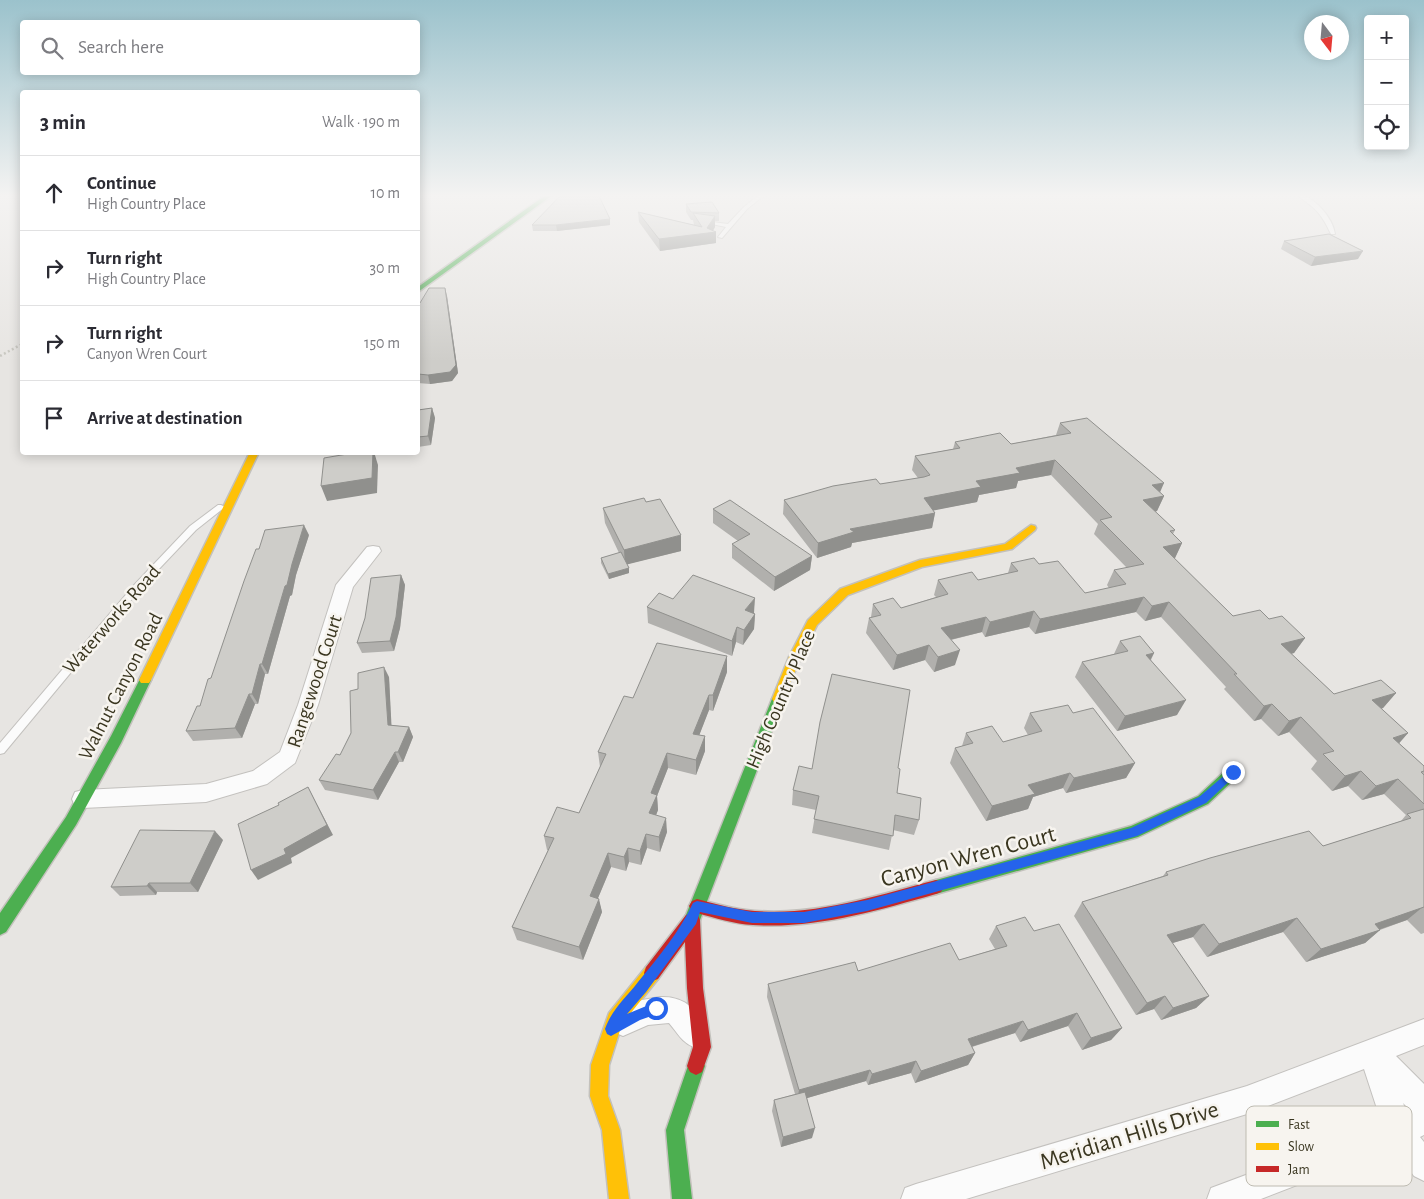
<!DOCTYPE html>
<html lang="en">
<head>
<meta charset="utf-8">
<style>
  body { margin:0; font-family:"Alegreya Sans",sans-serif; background:#f2f2f3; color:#2b2b33 }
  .controls { position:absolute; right:15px; top:15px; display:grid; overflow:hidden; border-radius:5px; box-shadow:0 2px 12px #0003 }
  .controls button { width:45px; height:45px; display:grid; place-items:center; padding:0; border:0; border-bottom:1px solid #e1e1e2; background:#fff; color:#2b2b33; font:25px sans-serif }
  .compass { position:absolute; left:1304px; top:15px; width:45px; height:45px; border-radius:50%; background:#fff; box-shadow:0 2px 12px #0003; rotate:164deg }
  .stop { position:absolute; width:15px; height:15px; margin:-11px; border:4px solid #2563eb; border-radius:50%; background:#fff }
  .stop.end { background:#2563eb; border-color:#fff; box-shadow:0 1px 5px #0008 }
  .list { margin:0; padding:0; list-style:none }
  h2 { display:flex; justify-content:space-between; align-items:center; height:65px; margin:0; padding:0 20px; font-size:21px }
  h2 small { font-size:16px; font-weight:400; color:#7c7c81 }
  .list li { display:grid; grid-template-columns:32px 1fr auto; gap:15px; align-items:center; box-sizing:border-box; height:75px; padding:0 20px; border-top:1px solid #e1e1e2 }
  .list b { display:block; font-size:19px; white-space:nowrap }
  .list p { margin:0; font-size:16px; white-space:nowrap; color:#7c7c81 }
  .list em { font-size:16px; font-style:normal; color:#7c7c81 }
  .icon { flex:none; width:28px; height:28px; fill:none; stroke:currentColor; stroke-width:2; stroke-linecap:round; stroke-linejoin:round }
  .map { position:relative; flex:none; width:1424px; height:1199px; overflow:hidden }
  .search { position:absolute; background:#fff; box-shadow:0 2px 12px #0003; left:20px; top:20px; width:400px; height:55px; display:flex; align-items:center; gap:12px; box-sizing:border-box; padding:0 18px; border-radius:5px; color:#7c7c81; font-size:19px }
  .panel { position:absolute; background:#fff; box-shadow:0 2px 12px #0003; left:20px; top:90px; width:400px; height:365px; border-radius:5px }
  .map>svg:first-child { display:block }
</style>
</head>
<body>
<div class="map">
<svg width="1424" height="1199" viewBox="0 0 1424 1199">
  <rect width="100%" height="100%" fill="#e7e5e2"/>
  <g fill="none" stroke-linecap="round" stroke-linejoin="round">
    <defs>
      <g id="lane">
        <polygon points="760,194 766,194 747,209 722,238 718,237 726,227 702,222 704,221 728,224 744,207"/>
        <path d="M1295,194C1313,194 1333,218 1335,234H1331C1320,211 1315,208 1295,194Z"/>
        <polygon points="218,505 221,505 225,507 196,530 141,588 4,753 0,754 0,743 135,584 190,526"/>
      </g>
      <g id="street">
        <polygon points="373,546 379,547 381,551 353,587 318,705 295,763 267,784 206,802 83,808 75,806 72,799 75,792 83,790 206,784 253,771 280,752 298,705 336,585 367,547"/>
        <path d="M660,997C687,996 698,1011 707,1034L703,1043L694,1047C682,1043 677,1032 669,1023L648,1025L623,1036L614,1032L610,1023L614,1014L642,1000Z"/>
        <path d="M1424,1019V1045L1396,1056L1424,1084V1135L1420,1137L1424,1142V1181L1414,1176L1393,1148L1261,1199H1207L1211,1188L1382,1124L1364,1069L1247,1114L966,1199H901L905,1188L916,1184L1247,1086ZM1403,1103L1411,1111L1407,1113Z"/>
      </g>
      <g id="fast">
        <polygon points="547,194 554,194 418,292 418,287"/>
        <polygon points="145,675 149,677 151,680 121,743 76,825 6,932 0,935 0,913 66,817 111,736 141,677"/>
        <polygon points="778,694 782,696 784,699 700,920 698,925 692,927 686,925 684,920 772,699 774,696"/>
        <polygon points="1233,766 1238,768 1240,772 1238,776 1208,804 1138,837 936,894 931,892 928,887 931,882 936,880 1131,826 1198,796 1228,768"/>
        <polygon points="696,1057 702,1060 705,1066 684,1130 692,1199 672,1199 666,1130 690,1060"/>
      </g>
      <g id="slow">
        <polygon points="250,452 259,452 151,680 149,683 141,683 139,680"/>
        <polygon points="1031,525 1035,526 1036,528 1035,530 1012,549 922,567 848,595 817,625 801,657 782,702 778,704 774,702 772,699 789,657 808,620 840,589 920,560 1005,544"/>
        <polygon points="652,965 658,967 660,973 658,979 622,1024 609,1065 608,1096 620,1130 629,1199 609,1199 602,1130 590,1096 591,1065 609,1013 646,967"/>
      </g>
      <g id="jam">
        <path d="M936,880L941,882L944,887L941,892L936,894C876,911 815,929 753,925C734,924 715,918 697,913L692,911L689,906L692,901L697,899C713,903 729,908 746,910C810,918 875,896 936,880Z"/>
        <polygon points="692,913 698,915 700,920 703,988 711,1047 702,1072 696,1075 690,1072 687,1066 693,1047 687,988 685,942 658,979 652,981 646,979 644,973 646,967 686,915"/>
      </g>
    </defs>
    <!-- lane casing -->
    <use href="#lane" stroke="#c3c1be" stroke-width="2"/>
    <!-- street casing -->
    <use href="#street" stroke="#c3c1be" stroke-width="2"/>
    <!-- fast casing -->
    <use href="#fast" stroke="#c3c1bc" stroke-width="3"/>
    <!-- slow casing -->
    <use href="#slow" stroke="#c3c1bc" stroke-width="3"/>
    <!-- jam casing -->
    <use href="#jam" stroke="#c3c1bc" stroke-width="3"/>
    <!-- path -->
    <polyline stroke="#c7c6bf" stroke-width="2.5" stroke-dasharray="2 2.5" stroke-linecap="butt" points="0,356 22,344"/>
    <!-- lane -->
    <use href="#lane" fill="#fbfbfb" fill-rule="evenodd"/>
    <!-- street -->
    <use href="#street" fill="#fbfbfb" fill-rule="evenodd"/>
    <!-- fast -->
    <use href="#fast" fill="#4caf50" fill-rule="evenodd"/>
    <!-- slow -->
    <use href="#slow" fill="#ffc107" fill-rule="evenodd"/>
    <!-- jam -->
    <use href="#jam" fill="#c62828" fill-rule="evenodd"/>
  </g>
  <!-- wall -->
  <g fill="#b1b0ad">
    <polygon points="571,194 598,194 610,225 557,231 533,231 532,225"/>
    <polygon points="713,194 735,194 735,196"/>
    <polygon points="686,204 719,213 719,221 715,221 715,227 713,231 716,243 660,251 639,222 638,212 694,225 693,220 691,220 686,212"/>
    <polygon points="1284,241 1358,259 1311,266 1281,249"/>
    <polygon points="447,296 458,373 452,381 430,384 418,383 418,303"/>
    <polygon points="432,408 435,418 431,445 418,447 418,410"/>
    <polygon points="1060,423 1160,492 1164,496 1157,511 1155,512 1175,530 1173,534 1182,543 1175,558 1174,558 1233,616 1269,619 1305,638 1294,653 1291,654 1334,694 1396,693 1383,708 1381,709 1408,733 1399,743 1424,766 1424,933 1421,934 1407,920 1380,930 1365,943 1306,962 1283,932 1207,957 1193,937 1172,943 1209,996 1196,1008 1161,1020 1154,1009 1136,1015 1074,916 1082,902 1163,876 1166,872 1323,846 1401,821 1406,815 1384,794 1362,800 1348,786 1332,791 1311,769 1317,761 1289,732 1278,736 1261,719 1254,721 1224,689 1226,687 1161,617 1145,621 1136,612 1035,634 1029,627 985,637 982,632 951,640 955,665 934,672 925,660 893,670 866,633 869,618 871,617 873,604 901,608 936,597 934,595 938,580 978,580 1008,573 1011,563 1039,564 1085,593 1109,588 1107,585 1114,570 1127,568 1094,534 1098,524 1051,475 1018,481 1016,488 979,495 977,502 933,510 935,513 932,528 852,543 851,547 817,558 783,514 784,500 918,478 912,470 915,456 953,449 955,442 1011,444 1056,435"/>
    <polygon points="646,502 681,551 627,564 629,568 629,573 609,579 601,563 601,558 619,553 605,523 603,508"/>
    <polygon points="713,509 812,556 810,570 774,591 732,558 732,544 738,541 713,523"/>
    <polygon points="309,535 296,575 292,595 290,596 268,674 265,674 258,704 255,704 242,738 193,741 186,731 200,706 211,678"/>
    <polygon points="401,575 405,585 400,628 394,651 362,653 357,643"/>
    <polygon points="673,599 754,613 755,614 754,629 743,645 736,642 732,656 648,623 647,607"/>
    <polygon points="1120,641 1154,653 1151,660 1177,715 1117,731 1075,677 1082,662 1114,654"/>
    <polygon points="727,656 727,672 713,711 709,710 699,735 705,736 705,751 696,775 668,768 657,796 658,810 656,815 667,832 660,852 647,848 641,865 629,862 626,871 611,867 598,898 602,912 583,960 517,940 512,927 548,850 547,850 544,836 579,813 600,767 598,752 633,698"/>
    <polygon points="389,677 391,725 409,727 413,737 403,762 399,762 378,800 325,790 319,780 340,755 351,733 358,689"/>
    <polygon points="1030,713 1073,713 1135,763 1126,778 1066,793 1063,788 1033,797 1028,809 986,821 950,763 955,748 962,746 966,733 1003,742 1028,735 1024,728"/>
    <polygon points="898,768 897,793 919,820 914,835 893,830 889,850 812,833 816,810 792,805 793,790 812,769"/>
    <polygon points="223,840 198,892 157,892 156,895 120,896 111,887"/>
    <polygon points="996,926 1034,931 1122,1028 1111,1040 1082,1050 1068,1026 1020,1042 1015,1033 972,1047 975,1053 968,1065 915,1083 911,1073 868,1085 866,1081 807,1098 812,1138 781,1147 772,1111 774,1100 795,1094 767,997 768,984 858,971 959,960 995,949 989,939"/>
  </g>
  <!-- shaded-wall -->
  <g fill="#90908d">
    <polygon points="715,216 715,227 712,232 716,232 716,243 660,251 659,239 707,228"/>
    <polygon points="610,219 610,225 557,231 556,225"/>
    <polygon points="1363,251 1358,259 1311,266 1315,257"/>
    <polygon points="445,288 447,296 458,373 452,381 430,384 428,375"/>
    <polygon points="432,408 435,418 431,445 428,436"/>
    <polygon points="373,452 374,452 378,465 377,493 327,501 321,486"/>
    <polygon points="1055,460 1051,475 1018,481 1016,488 979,495 977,502 921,513 924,498 1016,468"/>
    <polygon points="1164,483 1158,497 1164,496 1157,511 1136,515 1143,500 1152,485"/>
    <polygon points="935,513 932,528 852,543 851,547 817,558 818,543 850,529"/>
    <polygon points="304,525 309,535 296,575 292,595 290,596 268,674 262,664 285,586"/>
    <polygon points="681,535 681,551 625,565 624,550"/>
    <polygon points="1182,543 1175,558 1155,562 1163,547"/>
    <polygon points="812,556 810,570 774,591 775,577"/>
    <polygon points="629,568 629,573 609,579 608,574"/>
    <polygon points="401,575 405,585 400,628 394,651 390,641"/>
    <polygon points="1144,597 1136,612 1035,634 1040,619"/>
    <polygon points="755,598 754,613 745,626 745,610"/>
    <polygon points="1169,602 1161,617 1145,621 1152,606"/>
    <polygon points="1034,611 1029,627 985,637 990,622"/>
    <polygon points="755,614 754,629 743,645 744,630"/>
    <polygon points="986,617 982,632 937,643 941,628"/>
    <polygon points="737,627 736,642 732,656 732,641"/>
    <polygon points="1305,638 1294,653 1271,659 1281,644"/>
    <polygon points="929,645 925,660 893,670 897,655"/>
    <polygon points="960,650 955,665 934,672 938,657"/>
    <polygon points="1154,653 1146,668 1146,655"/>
    <polygon points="727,656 727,672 713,711 713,695"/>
    <polygon points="260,664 265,674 258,704 252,694"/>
    <polygon points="384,667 389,677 392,735 388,725"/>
    <polygon points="1396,693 1383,708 1360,715 1372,700"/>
    <polygon points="249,694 255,704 242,738 235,728"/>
    <polygon points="709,695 709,710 694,749 693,734"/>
    <polygon points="1186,700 1177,715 1117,731 1125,716"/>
    <polygon points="1272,704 1261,719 1254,721 1264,706"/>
    <polygon points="1301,717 1289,732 1278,736 1289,721"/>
    <polygon points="409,727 413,737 403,762 398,752"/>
    <polygon points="1408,733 1395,748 1393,738"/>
    <polygon points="705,736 705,751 696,775 696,760"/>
    <polygon points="395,752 399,762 378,800 373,790"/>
    <polygon points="667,753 668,768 657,796 658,810 651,828 649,813 651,793"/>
    <polygon points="1135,763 1126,778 1066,793 1074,778"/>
    <polygon points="1361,771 1348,786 1332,791 1345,776"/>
    <polygon points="1070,773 1063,788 1033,797 1028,809 986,821 992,806 1028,785"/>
    <polygon points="1398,779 1384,794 1362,800 1376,786"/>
    <polygon points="308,787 333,835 291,858 292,863 258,880 251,870"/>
    <polygon points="666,818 667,832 660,852 659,837"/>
    <polygon points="215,831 223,840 198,892 190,883"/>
    <polygon points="646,834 647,848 641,865 640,851"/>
    <polygon points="628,848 629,862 626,871 624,857"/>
    <polygon points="608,853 611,867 593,910 590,896"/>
    <polygon points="149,883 157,892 156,895 147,886"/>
    <polygon points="599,899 602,912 583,960 579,947"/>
    <polygon points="1424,906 1407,920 1372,932 1380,930 1365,943 1306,962 1321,949 1375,924"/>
    <polygon points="1297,918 1283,932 1207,957 1219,944"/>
    <polygon points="1204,924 1193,937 1156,948 1167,935"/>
    <polygon points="1165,996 1154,1009 1136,1015 1147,1003"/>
    <polygon points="1209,996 1196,1008 1161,1020 1173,1008"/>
    <polygon points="1077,1013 1068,1026 1020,1042 1028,1030"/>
    <polygon points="1023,1021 1015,1033 961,1050 968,1039"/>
    <polygon points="1122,1028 1111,1040 1082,1050 1091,1038"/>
    <polygon points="975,1053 968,1065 915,1083 921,1071"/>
    <polygon points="916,1061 911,1073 868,1085 872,1074"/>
    <polygon points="870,1070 866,1081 797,1101 799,1090"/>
    <polygon points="815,1128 812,1138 781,1147 783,1137"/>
  </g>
  <!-- building -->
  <g fill="#cecdc9" stroke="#90908d">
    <polygon points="572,194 598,194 610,219 556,225 532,225 560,196"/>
    <polygon points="712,202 719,213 691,212 686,204"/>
    <polygon points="638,212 702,227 693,213 715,216 707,228 716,232 659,239"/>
    <polygon points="1329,234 1363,251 1315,257 1284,241"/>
    <polygon points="429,288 445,288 456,365 450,372 428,375 418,374 418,303 420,303"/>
    <polygon points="432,408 428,436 418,437 418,410"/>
    <polygon points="1087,418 1164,483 1152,485 1164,496 1143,500 1175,530 1170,531 1182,543 1163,547 1233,616 1260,610 1269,619 1282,616 1305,638 1281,644 1334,694 1381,680 1396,693 1372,700 1408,733 1393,738 1424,766 1424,771 1421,772 1424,775 1424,804 1398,779 1376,786 1361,771 1345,776 1323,754 1334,751 1301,717 1289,721 1272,704 1264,706 1234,674 1237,674 1169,602 1152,606 1144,597 1040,619 1034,611 990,622 986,617 941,628 960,650 938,657 929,645 897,655 869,618 881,615 873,604 893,598 901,608 948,594 938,580 972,572 978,580 1018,571 1011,563 1034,558 1039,564 1058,561 1085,593 1126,584 1114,570 1144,564 1100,520 1112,517 1055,460 1016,468 1020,473 976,481 981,487 924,498 935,513 850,529 854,532 818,543 784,500 833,486 876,479 880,484 924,477 930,475 915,456 960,448 955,442 1000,433 1011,444 1071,433 1060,423"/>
    <polygon points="359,452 373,452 372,478 321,486 324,458"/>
    <polygon points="644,498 646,502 660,499 681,535 624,550 603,508"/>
    <polygon points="730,500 812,556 775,577 732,544 750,534 713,509"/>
    <polygon points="304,525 292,564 287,585 285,586 262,664 260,664 252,694 249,694 235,728 186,731 197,706 200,706 208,679 211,678 244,581 256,549 259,549 265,530"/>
    <polygon points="621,552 629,568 608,574 601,558"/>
    <polygon points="401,575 396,617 390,641 357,643 365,618 371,578"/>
    <polygon points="693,575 755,598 745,610 755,614 744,630 737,627 732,641 647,607 659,593 673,599"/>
    <polygon points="1140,636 1154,653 1146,655 1186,700 1125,716 1082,662 1128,651 1120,641"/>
    <polygon points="657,643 727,656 713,695 709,695 693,734 705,736 696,760 667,753 651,793 657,795 649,813 666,818 659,837 646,834 640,851 628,848 624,857 608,853 590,896 599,899 579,947 512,927 554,838 544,836 557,807 579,813 606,754 598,752 624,696 633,698"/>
    <polygon points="384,667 388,725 409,727 398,752 395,752 373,790 319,780 336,754 340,755 351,733 350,691 358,689 358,673"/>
    <polygon points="832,674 910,690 898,768 900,769 897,793 921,798 919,820 895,815 893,836 814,819 819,796 793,790 799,766 812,769 820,722"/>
    <polygon points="1068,705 1073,713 1093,708 1135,763 1074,778 1070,773 1028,785 1035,794 992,806 955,748 973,743 966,733 992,726 1003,742 1042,731 1030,713"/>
    <polygon points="308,787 327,825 284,849 286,854 251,870 238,824 279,805 278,803"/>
    <polygon points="1424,809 1424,907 1375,924 1380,930 1321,949 1297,918 1219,944 1204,924 1167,935 1209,996 1173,1008 1165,996 1147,1003 1082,902 1168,875 1166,872 1210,858 1309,831 1323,846 1411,818 1407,814"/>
    <polygon points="140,830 215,831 190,883 149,883 147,886 111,887"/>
    <polygon points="1025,917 1034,931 1059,924 1122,1028 1091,1038 1077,1013 1028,1030 1023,1021 968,1039 975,1053 921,1071 916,1061 872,1074 870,1070 799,1090 768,984 855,962 858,971 950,943 959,960 1007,946 996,926"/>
    <polygon points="805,1092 815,1128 783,1137 774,1100"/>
  </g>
  <!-- sky -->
  <linearGradient id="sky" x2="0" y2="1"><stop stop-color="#9bc2cc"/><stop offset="0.54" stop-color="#f4f3f2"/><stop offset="1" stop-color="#f4f3f2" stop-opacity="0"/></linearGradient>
  <rect width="1424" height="362" fill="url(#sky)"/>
  <!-- route -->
  <path fill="#2563eb" d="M1233,768L1236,769V775L1206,803L1137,836L867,911L804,923H752L700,912L696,924L646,992L627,1014L656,1002L660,1004L662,1008L660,1013L640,1020L611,1036L607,1034L605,1029C612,1009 625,999 638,982C658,958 680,931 693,903L697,901L752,912H804L867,900L1131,828L1199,797Z"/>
  <g text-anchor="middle" stroke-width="5" stroke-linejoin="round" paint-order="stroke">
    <!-- street labels -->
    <g font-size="20" fill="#3a3620" stroke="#f7f4ef">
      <text transform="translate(111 619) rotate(-49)" y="7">Waterworks Road</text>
      <text transform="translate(314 681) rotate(-72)" y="7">Rangewood Court</text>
      <text transform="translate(120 686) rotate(-63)" y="7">Walnut Canyon Road</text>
      <text transform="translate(780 699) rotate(-67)" y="7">High Country Place</text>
    </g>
    <!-- near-street labels -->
    <g font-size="24" fill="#3a3620" stroke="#f7f4ef">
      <text transform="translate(968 856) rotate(-15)" y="8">Canyon Wren Court</text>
      <text transform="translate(1129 1135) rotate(-17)" y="8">Meridian Hills Drive</text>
    </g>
  </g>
  <!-- legend -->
  <rect x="1246" y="1106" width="166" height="80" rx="8" fill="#f7f4ef" stroke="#bebbb1" stroke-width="1"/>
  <rect x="1256" y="1121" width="23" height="6" fill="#4caf50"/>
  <rect x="1256" y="1143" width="23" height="7" fill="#ffc107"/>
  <rect x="1256" y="1166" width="23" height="6" fill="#c62828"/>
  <g font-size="14" fill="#3a3620">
    <text x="1288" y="1129">Fast</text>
    <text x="1288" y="1151">Slow</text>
    <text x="1288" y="1174">Jam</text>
  </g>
</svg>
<div class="controls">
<button>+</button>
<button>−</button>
<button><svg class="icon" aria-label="locate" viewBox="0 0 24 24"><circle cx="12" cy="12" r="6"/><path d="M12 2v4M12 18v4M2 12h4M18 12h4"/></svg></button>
</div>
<svg class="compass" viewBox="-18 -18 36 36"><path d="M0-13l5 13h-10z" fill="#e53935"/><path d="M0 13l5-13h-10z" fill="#7c7c81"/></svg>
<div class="stop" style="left:656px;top:1008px"></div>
<div class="stop end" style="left:1233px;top:772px"></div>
<div class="search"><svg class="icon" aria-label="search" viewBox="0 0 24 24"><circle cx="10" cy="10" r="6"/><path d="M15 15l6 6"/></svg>Search here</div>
<section class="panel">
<h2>3 min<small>Walk · 190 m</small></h2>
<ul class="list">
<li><svg class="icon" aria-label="ahead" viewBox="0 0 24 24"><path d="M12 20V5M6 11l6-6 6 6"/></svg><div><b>Continue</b><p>High Country Place</p></div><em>10 m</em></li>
<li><svg class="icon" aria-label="right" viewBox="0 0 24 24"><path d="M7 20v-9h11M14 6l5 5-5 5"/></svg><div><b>Turn right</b><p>High Country Place</p></div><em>30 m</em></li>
<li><svg class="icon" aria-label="right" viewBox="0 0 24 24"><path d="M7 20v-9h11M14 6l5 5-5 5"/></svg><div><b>Turn right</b><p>Canyon Wren Court</p></div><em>150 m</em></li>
<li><svg class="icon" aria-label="arrive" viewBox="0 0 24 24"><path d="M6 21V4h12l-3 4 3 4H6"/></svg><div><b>Arrive at destination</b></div></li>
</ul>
</section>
</div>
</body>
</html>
